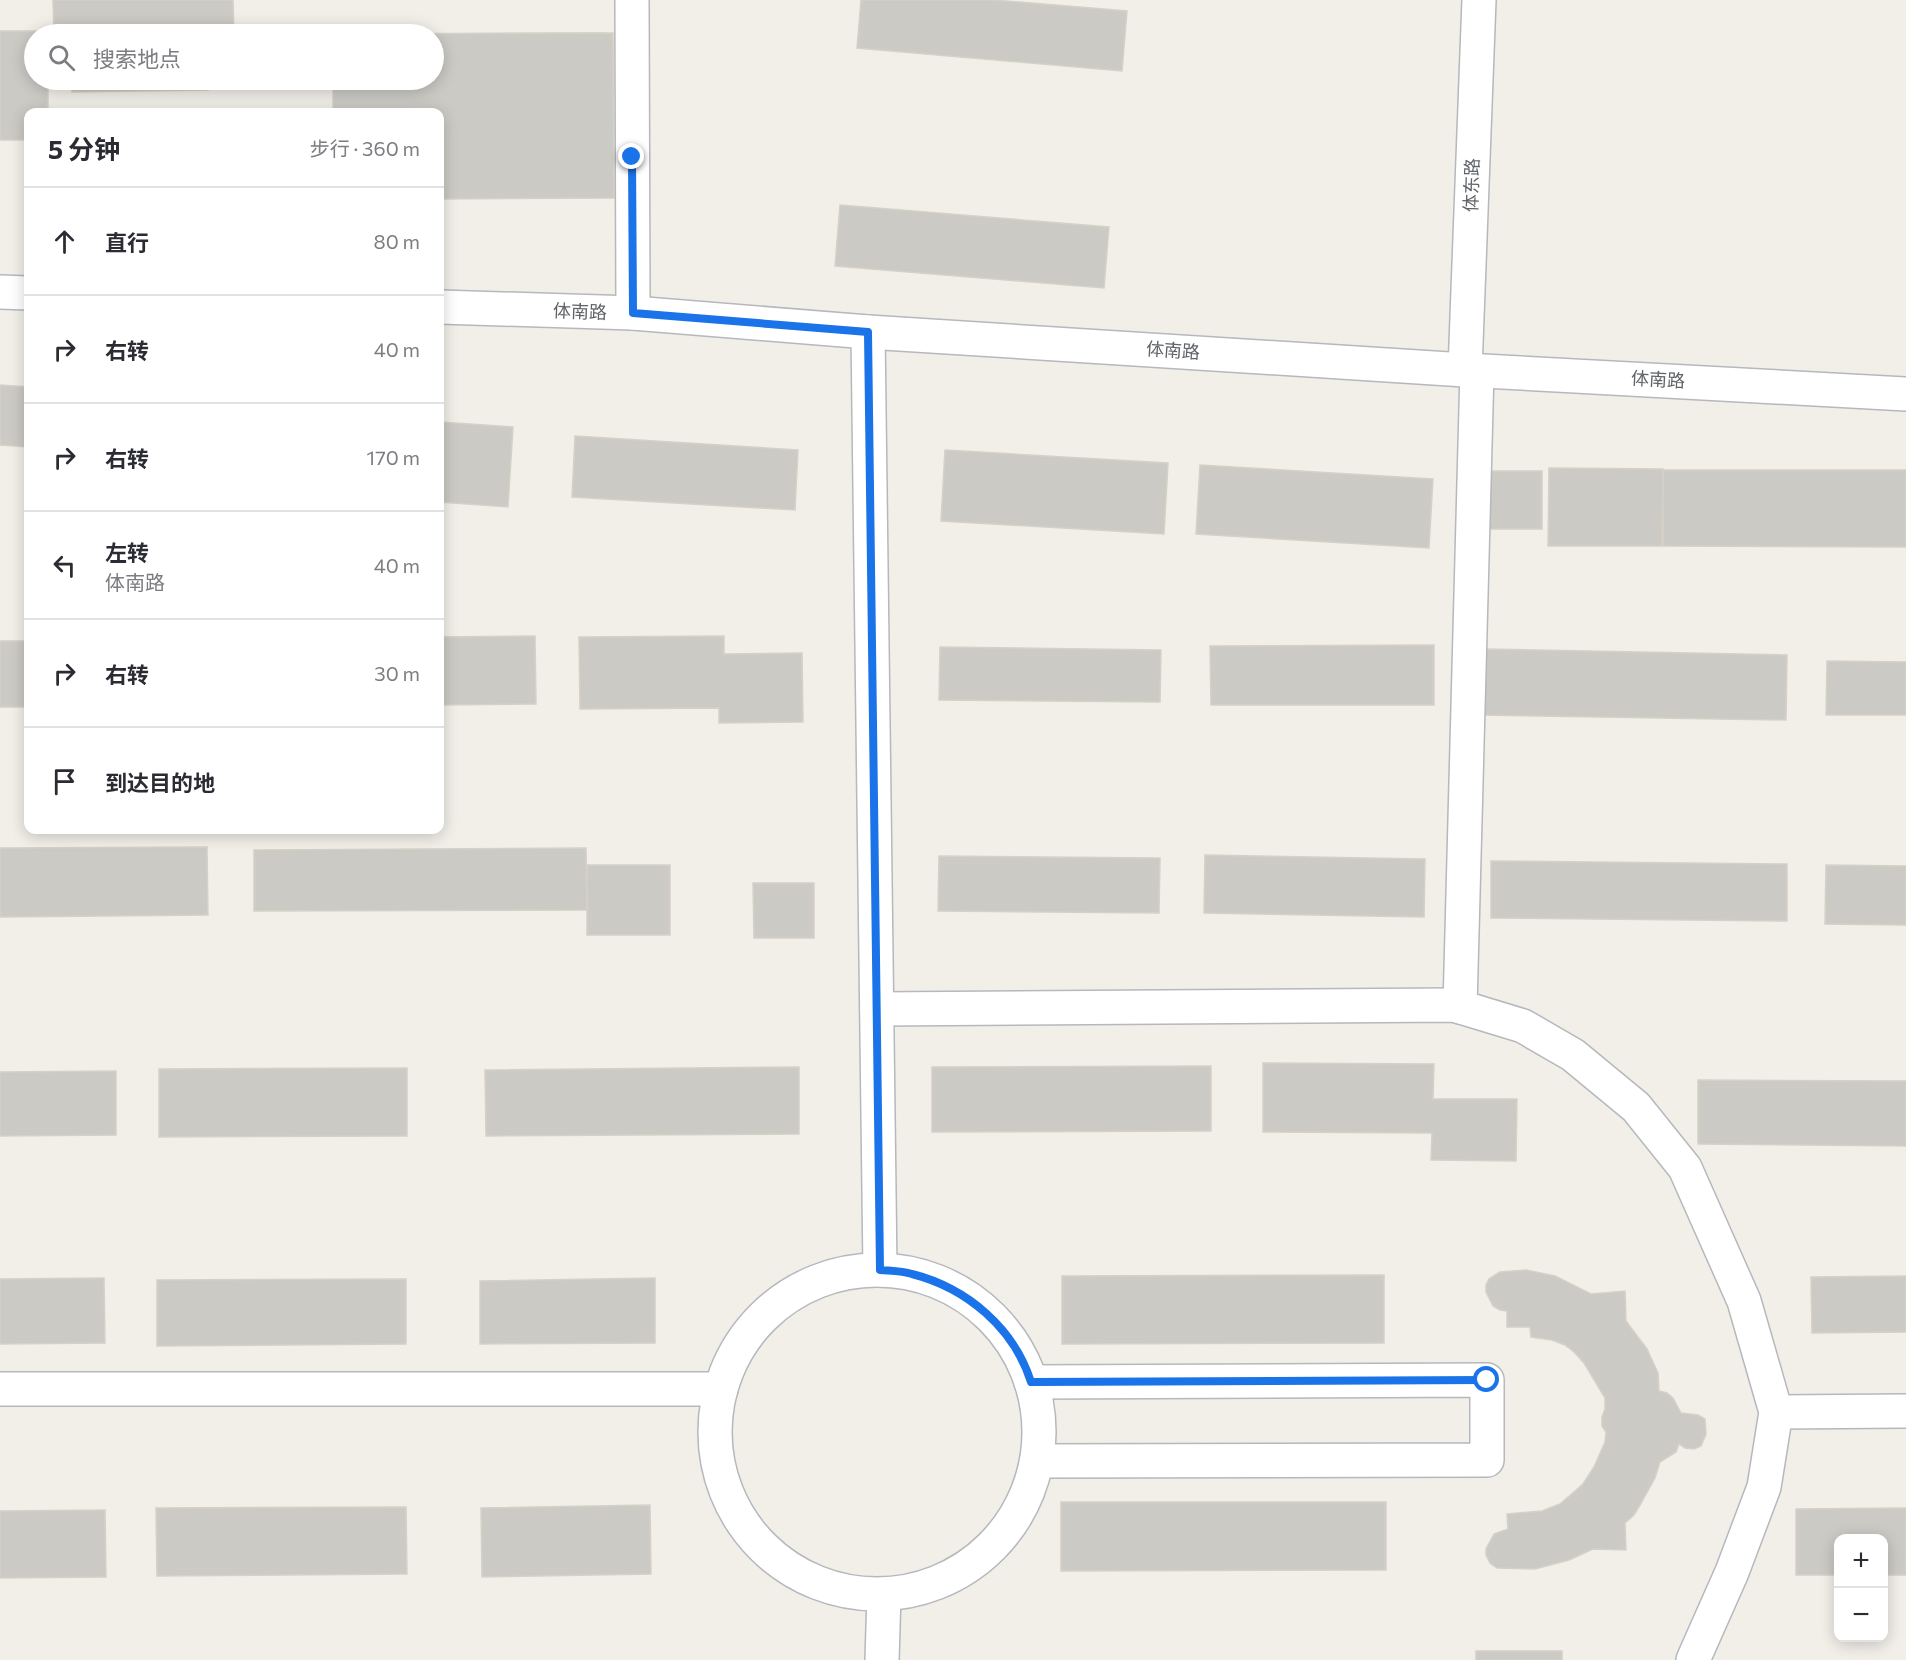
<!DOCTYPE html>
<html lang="zh">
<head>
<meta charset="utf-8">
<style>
  body { margin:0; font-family:Commissioner,"Noto Sans SC",sans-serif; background:#f2f2f3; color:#2b2b33 }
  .controls { position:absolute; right:18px; bottom:18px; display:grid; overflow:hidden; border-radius:12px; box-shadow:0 3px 15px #0003 }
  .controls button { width:54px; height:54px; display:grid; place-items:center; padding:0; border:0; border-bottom:2px solid #e1e1e2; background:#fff; color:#2b2b33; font:30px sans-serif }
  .stop { position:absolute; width:18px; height:18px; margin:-14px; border:4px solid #1a73e8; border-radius:50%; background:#fff }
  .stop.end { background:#1a73e8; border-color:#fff; box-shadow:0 2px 6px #0008 }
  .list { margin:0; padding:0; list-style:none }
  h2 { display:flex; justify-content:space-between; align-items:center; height:78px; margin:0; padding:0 24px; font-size:26px }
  h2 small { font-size:20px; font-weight:400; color:#7c7c81 }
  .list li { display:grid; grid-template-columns:39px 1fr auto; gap:18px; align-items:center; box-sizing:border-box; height:108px; padding:0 24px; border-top:2px solid #e1e1e2 }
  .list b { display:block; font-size:22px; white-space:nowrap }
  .list p { margin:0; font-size:20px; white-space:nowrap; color:#7c7c81 }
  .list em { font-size:20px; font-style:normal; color:#7c7c81 }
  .icon { flex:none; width:33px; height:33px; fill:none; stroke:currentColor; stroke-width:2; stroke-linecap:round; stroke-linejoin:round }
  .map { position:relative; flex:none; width:1906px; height:1660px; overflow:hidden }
  .search { position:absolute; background:#fff; box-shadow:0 3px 15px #0003; left:24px; top:24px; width:420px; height:66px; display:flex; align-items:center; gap:15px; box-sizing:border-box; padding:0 21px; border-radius:33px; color:#7c7c81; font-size:22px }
  .panel { position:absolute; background:#fff; box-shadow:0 3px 15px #0003; left:24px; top:108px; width:420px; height:726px; border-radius:12px }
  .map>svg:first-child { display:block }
</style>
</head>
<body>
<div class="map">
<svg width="1906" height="1660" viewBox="0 0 1906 1660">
  <rect width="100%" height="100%" fill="#f1efe8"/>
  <!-- building -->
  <g fill="#cccac5" stroke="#d6d1c6" stroke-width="1.5">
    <polygon points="53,0 233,0 234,34 54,34"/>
    <polygon points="861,0 994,0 1127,11 1122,71 857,48"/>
    <polygon points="0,31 47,31 47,34 34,34 34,80 48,80 48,112 28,112 28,140 0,140"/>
    <polygon points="605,33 605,99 579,99 579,131 443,132 443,109 426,109 426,80 434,80 434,34 425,34"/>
    <polygon points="613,33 614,198 440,199 440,112 333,112 333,80 434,80 434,34 333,34"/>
    <polygon points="72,80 207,80 208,90 72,92"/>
    <polygon points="840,205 1109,227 1104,288 835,266"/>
    <polygon points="0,385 28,387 28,447 0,445"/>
    <polygon points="440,422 513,427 508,507 440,502"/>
    <polygon points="575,436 798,450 795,510 572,497"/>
    <polygon points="945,450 1168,463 1164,534 941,521"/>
    <polygon points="1200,465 1433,479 1429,548 1196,534"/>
    <polygon points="1549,468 1663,469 1662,546 1548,546"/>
    <polygon points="1663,470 1906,470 1906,547 1663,546"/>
    <rect x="1483" y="471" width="59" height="58"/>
    <polygon points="535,636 536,704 440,705 440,637"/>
    <polygon points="724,636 724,654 802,653 803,722 719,723 719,708 580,709 579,637"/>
    <rect x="0" y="641" width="28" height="66"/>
    <polygon points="1434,645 1434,705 1211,705 1210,646"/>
    <polygon points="940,647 1161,650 1160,702 939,700"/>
    <polygon points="1483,649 1787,655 1786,720 1482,715"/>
    <polygon points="1827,661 1906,662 1906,715 1826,715"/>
    <polygon points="207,847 208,915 0,917 0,848"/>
    <polygon points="586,848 587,910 254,911 254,850"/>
    <polygon points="1205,855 1425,859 1424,917 1204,913"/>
    <polygon points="939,856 1160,858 1159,913 938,911"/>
    <polygon points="1491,861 1787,864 1787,921 1491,918"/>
    <rect x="587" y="865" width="83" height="70"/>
    <polygon points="1826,865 1906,866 1906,925 1825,924"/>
    <polygon points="753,883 814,883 814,938 754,938"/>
    <polygon points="1263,1063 1434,1064 1433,1099 1517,1099 1516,1161 1431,1160 1432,1133 1263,1132"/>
    <polygon points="1211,1066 1211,1131 932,1132 932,1067"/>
    <polygon points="799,1067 799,1134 486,1136 485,1070"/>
    <polygon points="407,1068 407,1136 159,1137 159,1069"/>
    <polygon points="116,1071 116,1135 0,1136 0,1072"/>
    <polygon points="1698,1080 1906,1081 1906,1146 1698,1144"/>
    <polygon points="1526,1270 1555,1276 1591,1294 1625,1291 1626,1321 1647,1349 1652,1360 1658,1373 1659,1391 1667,1393 1673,1398 1681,1413 1698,1415 1705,1419 1706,1434 1701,1446 1694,1449 1685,1448 1679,1444 1676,1452 1660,1462 1655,1478 1640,1505 1634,1515 1625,1523 1626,1550 1593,1549 1569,1560 1535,1569 1497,1568 1490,1563 1486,1555 1486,1549 1494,1534 1508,1529 1507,1514 1542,1511 1560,1504 1583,1484 1594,1467 1605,1442 1606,1432 1602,1426 1602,1417 1605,1409 1605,1398 1584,1363 1574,1352 1565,1345 1552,1340 1531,1337 1530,1327 1507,1327 1507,1311 1500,1310 1493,1306 1486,1292 1486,1285 1489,1279 1495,1275 1500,1272"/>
    <polygon points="1384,1275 1384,1343 1062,1344 1062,1276"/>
    <polygon points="1906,1276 1906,1332 1812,1333 1811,1277"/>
    <polygon points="104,1278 105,1343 0,1344 0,1279"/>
    <polygon points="655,1278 655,1343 480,1344 480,1281"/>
    <polygon points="406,1279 406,1344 157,1346 157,1280"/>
    <polygon points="1061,1502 1386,1502 1386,1570 1061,1571"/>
    <polygon points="650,1505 651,1574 482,1577 481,1508"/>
    <polygon points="406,1507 407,1574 157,1576 156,1508"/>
    <polygon points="1906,1508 1906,1575 1884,1575 1884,1538 1838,1538 1838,1575 1796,1575 1796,1509"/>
    <polygon points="105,1510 106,1577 0,1578 0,1511"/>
    <rect x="1476" y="1651" width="86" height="9"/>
  </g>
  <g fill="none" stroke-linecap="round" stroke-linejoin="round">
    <defs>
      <g id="minor">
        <polyline points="632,0 633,313"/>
        <polyline points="0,292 28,293"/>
        <polyline points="440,307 633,313 868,332 1465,370 1906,394"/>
        <polyline points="868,332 880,1270"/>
        <polyline points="1465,370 1479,0"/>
        <polyline points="1460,1007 1477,370"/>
        <polyline points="877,1009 1454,1005 1523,1026 1573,1055 1636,1107 1685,1168 1744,1301 1776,1412 1764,1487 1732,1572 1693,1660"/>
        <circle cx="877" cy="1432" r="162"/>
        <polyline points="1031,1382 1487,1380 1487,1460 1037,1461"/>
        <polyline points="0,1389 721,1389"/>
        <polyline points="1776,1412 1906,1411"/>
        <polyline points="882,1660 884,1594"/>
      </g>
    </defs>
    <!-- minor casing -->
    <use href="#minor" stroke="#b5b8bc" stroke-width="36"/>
    <!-- minor -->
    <use href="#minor" stroke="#fff" stroke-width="33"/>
  </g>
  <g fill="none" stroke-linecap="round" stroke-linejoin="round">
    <!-- route -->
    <path stroke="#1a73e8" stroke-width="8" d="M632,157L633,313L868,332L880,1270C891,1271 902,1271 912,1274C967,1288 1014,1328 1031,1382L1487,1380"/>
  </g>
  <g text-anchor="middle" stroke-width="6" stroke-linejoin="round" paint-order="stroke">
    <!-- street labels -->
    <g font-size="18" fill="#5f6368" stroke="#fff">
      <text transform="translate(1472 185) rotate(-88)" y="6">体东路</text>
      <text transform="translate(580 312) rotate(2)" y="6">体南路</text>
      <text transform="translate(1173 351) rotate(4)" y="6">体南路</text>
      <text transform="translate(1658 380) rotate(3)" y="6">体南路</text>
    </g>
  </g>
</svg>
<div class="controls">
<button>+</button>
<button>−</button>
</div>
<div class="stop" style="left:1487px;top:1380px"></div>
<div class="stop end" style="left:632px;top:157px"></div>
<div class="search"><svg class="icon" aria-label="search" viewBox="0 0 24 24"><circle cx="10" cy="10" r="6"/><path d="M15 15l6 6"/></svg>搜索地点</div>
<section class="panel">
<h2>5 分钟<small>步行 · 360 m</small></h2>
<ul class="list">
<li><svg class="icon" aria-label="ahead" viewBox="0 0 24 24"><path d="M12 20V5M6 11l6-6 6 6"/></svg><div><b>直行</b></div><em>80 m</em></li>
<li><svg class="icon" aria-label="right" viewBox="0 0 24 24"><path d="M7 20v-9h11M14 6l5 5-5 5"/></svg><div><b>右转</b></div><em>40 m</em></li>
<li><svg class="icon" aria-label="right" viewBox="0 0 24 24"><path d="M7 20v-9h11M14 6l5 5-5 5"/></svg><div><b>右转</b></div><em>170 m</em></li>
<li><svg class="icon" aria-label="left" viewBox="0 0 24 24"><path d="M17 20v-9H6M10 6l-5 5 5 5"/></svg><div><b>左转</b><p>体南路</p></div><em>40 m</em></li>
<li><svg class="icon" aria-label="right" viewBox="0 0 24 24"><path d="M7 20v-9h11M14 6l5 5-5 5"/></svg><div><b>右转</b></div><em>30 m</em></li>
<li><svg class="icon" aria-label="arrive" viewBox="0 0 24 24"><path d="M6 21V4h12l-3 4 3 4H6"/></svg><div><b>到达目的地</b></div></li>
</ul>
</section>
</div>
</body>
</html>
